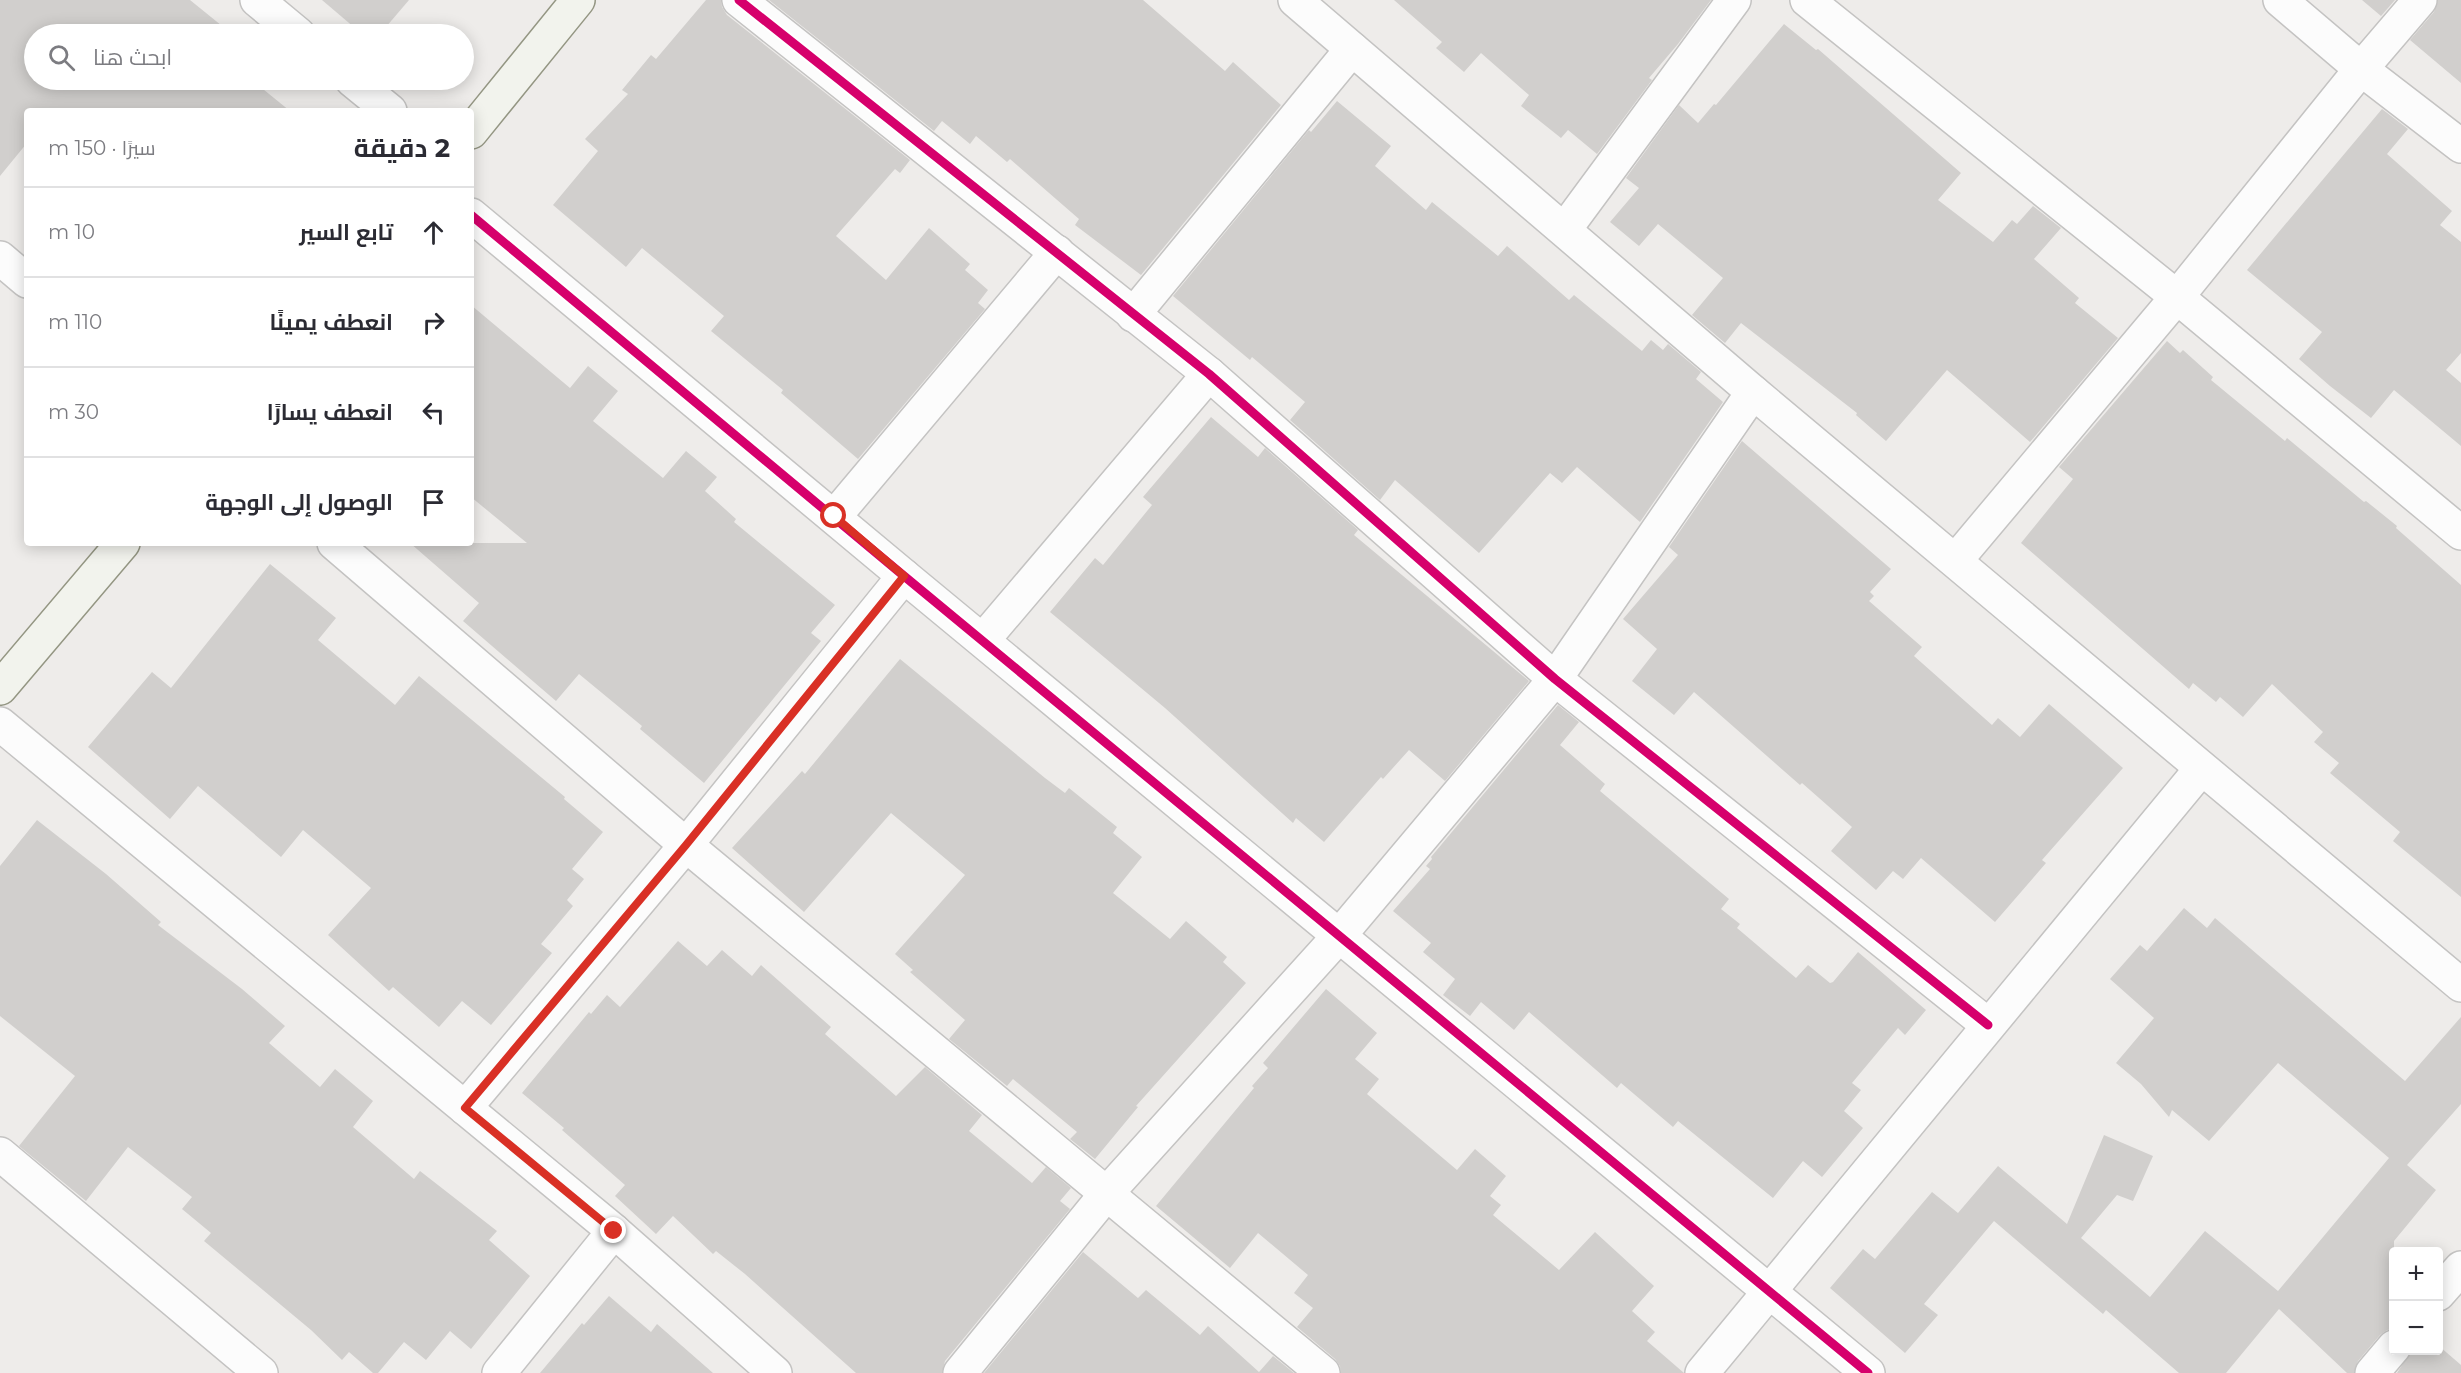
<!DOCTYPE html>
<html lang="ar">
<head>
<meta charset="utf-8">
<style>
  body { margin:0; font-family:Montserrat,Cairo,sans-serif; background:#f7f7f7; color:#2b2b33; direction:rtl }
  .controls { position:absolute; right:18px; bottom:18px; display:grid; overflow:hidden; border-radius:6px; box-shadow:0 3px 15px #0003 }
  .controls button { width:54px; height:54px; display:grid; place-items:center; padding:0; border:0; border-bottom:2px solid #e1e1e2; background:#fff; color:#2b2b33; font:30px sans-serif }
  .stop { position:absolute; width:18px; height:18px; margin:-14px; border:4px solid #d93025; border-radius:50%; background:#fff }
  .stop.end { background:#d93025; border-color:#fff; box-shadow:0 2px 6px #0008 }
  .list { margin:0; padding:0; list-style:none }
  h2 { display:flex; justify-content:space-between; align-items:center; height:78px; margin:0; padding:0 24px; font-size:26px }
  h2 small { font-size:20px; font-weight:400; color:#7c7c81 }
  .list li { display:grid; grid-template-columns:39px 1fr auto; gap:18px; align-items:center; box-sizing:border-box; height:90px; padding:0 24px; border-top:2px solid #e1e1e2 }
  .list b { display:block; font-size:22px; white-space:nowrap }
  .list em { font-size:20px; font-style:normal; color:#7c7c81 }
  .icon { flex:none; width:33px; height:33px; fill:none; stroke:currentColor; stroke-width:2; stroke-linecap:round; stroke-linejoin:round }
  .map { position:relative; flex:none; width:2461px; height:1373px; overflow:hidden; direction:ltr }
  .search { position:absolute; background:#fff; box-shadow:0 3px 15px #0003; left:24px; top:24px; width:450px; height:66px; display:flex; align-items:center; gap:15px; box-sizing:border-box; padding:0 21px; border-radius:33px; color:#7c7c81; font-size:22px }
  .panel { position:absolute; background:#fff; box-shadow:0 3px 15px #0003; left:24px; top:108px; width:450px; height:438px; border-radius:6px; direction:rtl }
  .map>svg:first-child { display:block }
</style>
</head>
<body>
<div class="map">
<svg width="2461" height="1373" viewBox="0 0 2461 1373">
  <rect width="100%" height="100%" fill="#eeecea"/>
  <!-- building -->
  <g fill="#d1cfcd">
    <polygon points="0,0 190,0 232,34 34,34 34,80 252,80 290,111 27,111 27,143 0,176"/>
    <polygon points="322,0 409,0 380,34 362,34"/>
    <polygon points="706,0 721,0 722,7 727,15 910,160 900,173 895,169 836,236 886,280 929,228 970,264 965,270 988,290 978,303 985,309 858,459 781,393 783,390 711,331 724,316 642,248 626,267 553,205 598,151 585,139 628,94 622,90 651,55 656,59"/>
    <polygon points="769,0 1143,0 1225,71 1233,62 1281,105 1141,275 1075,225 1079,219 1010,159 1007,162 976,136 970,144 942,121 934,131"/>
    <polygon points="1394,0 1711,0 1678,44 1649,78 1652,80 1597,154 1568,130 1561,138 1521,106 1529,95 1481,53 1464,72 1436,48 1442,42"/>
    <polygon points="2362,0 2395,0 2381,16"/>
    <polygon points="2438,0 2461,0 2461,83 2410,40 2434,12"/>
    <polygon points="1784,24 1816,50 1818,49 1961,173 1938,200 1993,242 2012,220 2017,224 2033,206 2061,228 2034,259 2079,298 2075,303 2118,338 2030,442 1947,370 1886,441 1856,415 1857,413 1741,323 1725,343 1692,315 1723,278 1658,224 1639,246 1610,222 1639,188 1626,178 1679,105 1698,123 1714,104 1716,105"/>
    <polygon points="1337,101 1391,146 1375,166 1426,210 1432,202 1498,256 1507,246 1569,300 1574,295 1642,351 1651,340 1663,350 1668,344 1701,372 1696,379 1723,402 1640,522 1577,467 1562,483 1550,473 1479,553 1395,480 1380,500 1290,420 1305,402 1252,357 1250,360 1173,296 1309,130 1311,132"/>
    <polygon points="2382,109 2408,129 2387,154 2452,211 2440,225 2461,242 2461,353 2446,370 2461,383 2461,446 2394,390 2371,418 2330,386 2299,359 2322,332 2247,270"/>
    <polygon points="471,305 570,388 588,366 618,391 593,421 663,478 686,451 717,477 705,491 736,519 734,522 835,605 811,633 821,641 704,783 640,729 642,726 579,674 556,701 463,621 479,603 410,543 527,543 471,497"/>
    <polygon points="2167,341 2180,353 2183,350 2213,377 2211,380 2285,441 2287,438 2364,502 2366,501 2397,526 2396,528 2461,585 2461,897 2393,841 2400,832 2330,773 2339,763 2314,742 2323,732 2272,684 2243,717 2220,697 2216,702 2193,683 2189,689 2021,543 2073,479 2059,467"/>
    <polygon points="1211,417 1258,457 1265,448 1358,530 1354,535 1529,681 1445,781 1409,750 1383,779 1381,777 1324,842 1296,818 1293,823 1165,708 1050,612 1095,558 1103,565 1152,505 1143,497"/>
    <polygon points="1742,441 1891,569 1870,592 1874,596 1869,601 1922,647 1914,656 1992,725 1998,718 2020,737 2049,704 2123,768 2042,860 2046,863 1995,922 1921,858 1903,879 1893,871 1876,890 1831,851 1852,827 1802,783 1800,785 1694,692 1674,715 1632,681 1657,649 1623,619 1678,555 1669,547"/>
    <polygon points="270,564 336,618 318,640 395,705 419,676 565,797 564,799 603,832 572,869 584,879 567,900 573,906 541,944 552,953 491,1025 462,1001 439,1027 393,987 389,991 328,935 371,888 303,830 281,857 198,786 170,819 88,747 152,672 171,688"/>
    <polygon points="900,659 1045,778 1065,793 1069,788 1117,827 1113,833 1142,857 1113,893 1170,939 1186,921 1227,957 1223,962 1246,983 1136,1106 1138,1107 1095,1159 1070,1139 1077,1132 1013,1079 1007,1086 949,1039 965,1020 910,972 913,970 895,954 965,875 891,813 804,912 732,848 802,771 805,774"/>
    <polygon points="1558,705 1579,722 1560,745 1605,784 1600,791 1729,899 1721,909 1740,924 1737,928 1796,978 1808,965 1830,983 1833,982 1858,952 1926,1010 1905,1035 1898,1028 1852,1083 1861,1090 1844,1111 1863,1128 1822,1177 1803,1161 1773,1198 1678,1121 1673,1127 1621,1083 1617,1088 1529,1012 1514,1030 1481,1002 1470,1016 1443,995 1455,979 1423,952 1431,943 1393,911 1430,869 1426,866 1432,859 1431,857"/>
    <polygon points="37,820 106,874 161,922 158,925 242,989 285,1026 269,1043 320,1087 335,1069 373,1101 353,1127 414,1179 420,1171 497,1231 489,1240 530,1276 471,1349 450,1331 426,1360 404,1342 378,1373 373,1373 349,1352 342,1360 311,1330 204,1241 211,1233 182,1209 192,1197 128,1147 86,1201 19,1146 75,1076 0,1016 0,866"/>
    <polygon points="2184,908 2207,928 2215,918 2405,1081 2461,1017 2461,1104 2407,1165 2436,1190 2394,1241 2394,1329 2387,1330 2380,1335 2358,1361 2354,1373 2347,1373 2279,1309 2226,1373 2179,1373 2106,1310 2103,1314 1994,1221 1924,1304 1938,1315 1905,1353 1830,1288 1863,1249 1875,1259 1932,1192 1958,1213 1998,1166 2067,1224 2104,1135 2153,1156 2133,1201 2117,1195 2081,1238 2150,1297 2205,1231 2278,1291 2389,1158 2278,1063 2209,1141 2172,1110 2169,1117 2141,1084 2116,1063 2154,1018 2110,979 2140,945 2147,951"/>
    <polygon points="678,941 707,966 722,950 752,976 761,965 831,1027 825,1034 896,1096 925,1067 982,1115 969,1131 1032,1183 1046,1167 1071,1188 1060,1201 1070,1209 945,1361 942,1373 856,1373 745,1274 716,1251 713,1254 673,1216 656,1234 615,1196 625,1185 562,1130 564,1128 522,1093 589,1012 591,1014 607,995 620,1007"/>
    <polygon points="1326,989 1377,1033 1355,1059 1379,1079 1367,1094 1457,1170 1475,1149 1506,1176 1490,1196 1501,1205 1493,1215 1559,1270 1595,1232 1654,1286 1632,1311 1655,1332 1647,1341 1684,1373 1341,1373 1340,1366 1335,1359 1297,1327 1313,1308 1294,1293 1308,1275 1258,1233 1230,1268 1156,1206 1254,1088 1252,1086 1268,1068 1263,1063"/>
    <polygon points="1083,1252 1138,1298 1146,1290 1200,1335 1208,1326 1259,1372 1273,1356 1294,1373 984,1373"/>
    <polygon points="609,1296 651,1332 657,1324 713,1373 540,1373 582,1323 584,1325"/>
    <polygon points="2439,1346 2461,1365 2461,1373 2397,1373 2412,1350 2439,1350"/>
  </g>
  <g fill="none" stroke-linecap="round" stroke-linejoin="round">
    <defs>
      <g id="street">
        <polyline points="257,0 298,34"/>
        <polyline points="739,0 1209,374 1555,679 1988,1025"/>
        <polyline points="1295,0 1753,392 2461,985"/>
        <polyline points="1807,0 2177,297 2461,533"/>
        <polyline points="2280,0 2361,69 2461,146"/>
        <polyline points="352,80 390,111"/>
        <polyline points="471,215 904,576 1868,1373"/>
        <polyline points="1565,229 1734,0"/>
        <polyline points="0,258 27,281"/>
        <polyline points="1133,315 1352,49"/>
        <polyline points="834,517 1057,252"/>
        <polyline points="334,543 686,845 1323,1373"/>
        <polyline points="1956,560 2177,297 2361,69 2420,0"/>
        <polyline points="983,640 1209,374"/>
        <polyline points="0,724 614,1231 775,1373"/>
        <polyline points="465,1108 686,845 904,576"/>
        <polyline points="0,1154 261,1373"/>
        <polyline points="2438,1294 2461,1268"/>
        <polyline points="499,1373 614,1231"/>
        <polyline points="960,1373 1107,1193 1339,936 1555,679 1753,392"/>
        <polyline points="1702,1373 2201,769"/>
        <polyline points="2372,1373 2394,1347"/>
      </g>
      <g id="secondary">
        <polyline points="471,132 578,0"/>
        <polyline points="0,688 123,543"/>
      </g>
    </defs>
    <!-- street casing -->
    <use href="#street" stroke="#c4c3c2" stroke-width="36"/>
    <!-- secondary casing -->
    <use href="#secondary" stroke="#949683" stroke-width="36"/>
    <!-- street -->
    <use href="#street" stroke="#fcfcfc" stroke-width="33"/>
    <!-- secondary -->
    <use href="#secondary" stroke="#f2f3ed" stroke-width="33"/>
    <defs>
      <g id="cycleway">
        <polyline points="739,0 1209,374 1555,679 1988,1025"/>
        <polyline points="471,215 904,576 1868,1373"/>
      </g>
    </defs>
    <!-- cycleway casing -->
    <use href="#cycleway" stroke="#fff" stroke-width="13"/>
    <!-- cycleway -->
    <use href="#cycleway" stroke="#d6006c" stroke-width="9"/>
  </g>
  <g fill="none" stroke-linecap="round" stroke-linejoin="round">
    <!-- route -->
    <polyline stroke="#d93025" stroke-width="8" points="614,1231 465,1108 686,845 904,576 834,516"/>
  </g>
</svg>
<div class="controls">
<button>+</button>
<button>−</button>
</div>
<div class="stop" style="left:834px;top:516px"></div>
<div class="stop end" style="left:614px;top:1231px"></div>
<div class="search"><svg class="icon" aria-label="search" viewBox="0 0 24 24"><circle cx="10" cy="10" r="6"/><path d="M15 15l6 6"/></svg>ابحث هنا</div>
<section class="panel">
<h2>2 دقيقة<small>سيرًا · 150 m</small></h2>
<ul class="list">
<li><svg class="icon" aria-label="ahead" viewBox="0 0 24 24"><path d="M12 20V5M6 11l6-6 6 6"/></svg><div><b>تابع السير</b></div><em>10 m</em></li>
<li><svg class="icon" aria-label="right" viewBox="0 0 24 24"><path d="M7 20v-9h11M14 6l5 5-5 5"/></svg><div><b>انعطف يمينًا</b></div><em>110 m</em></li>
<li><svg class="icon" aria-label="left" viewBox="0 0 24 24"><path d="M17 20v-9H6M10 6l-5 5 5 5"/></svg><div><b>انعطف يسارًا</b></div><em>30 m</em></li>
<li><svg class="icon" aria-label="arrive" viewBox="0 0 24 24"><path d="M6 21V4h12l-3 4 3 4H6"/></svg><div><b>الوصول إلى الوجهة</b></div></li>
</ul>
</section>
</div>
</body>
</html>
